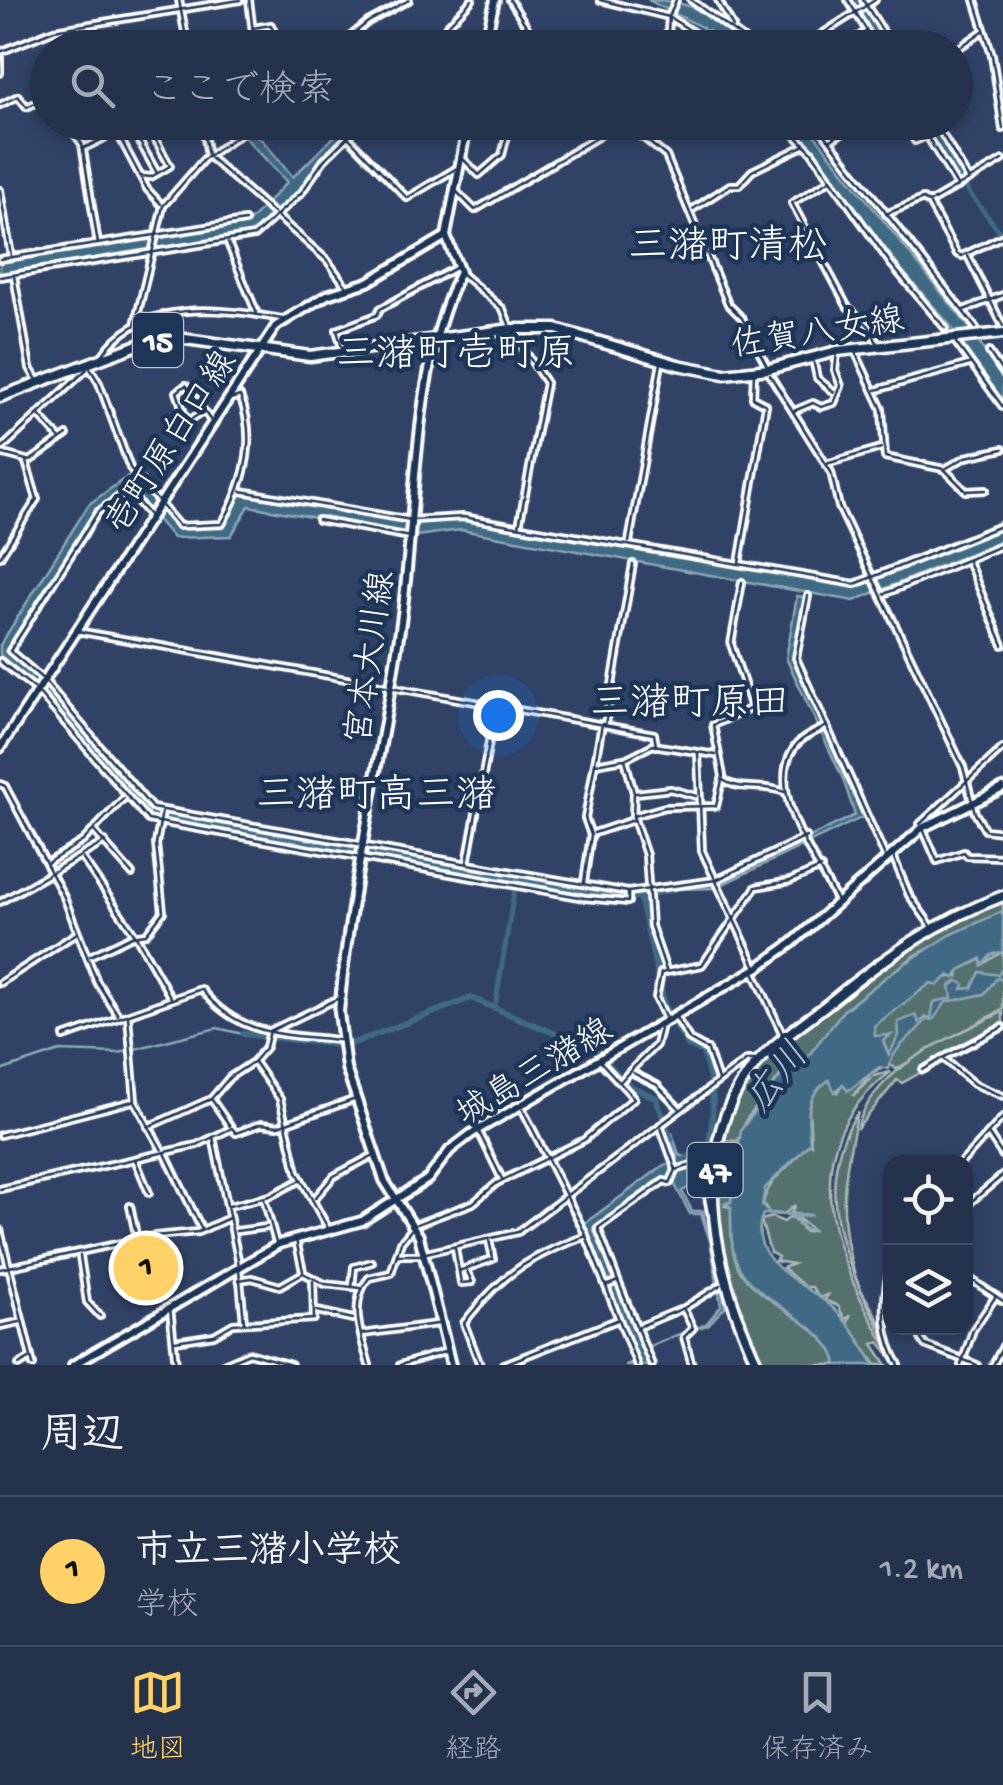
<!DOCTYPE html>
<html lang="ja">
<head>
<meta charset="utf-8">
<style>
  body { margin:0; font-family:"Gochi Hand","Klee One",sans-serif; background:#303e56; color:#f1f3f6 }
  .controls { position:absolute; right:30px; bottom:30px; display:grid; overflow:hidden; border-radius:20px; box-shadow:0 5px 15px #0003 }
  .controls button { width:90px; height:90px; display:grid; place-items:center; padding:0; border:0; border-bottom:2px solid #414d64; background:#24324c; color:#f1f3f6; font:50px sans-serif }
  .you { position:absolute; left:498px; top:715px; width:35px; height:35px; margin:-25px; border:8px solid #fff; border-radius:50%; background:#1a73e8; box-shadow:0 0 0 15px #1a73e833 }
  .badge { display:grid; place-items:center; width:65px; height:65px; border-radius:50%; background:#ffd166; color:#111; font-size:32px; font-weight:700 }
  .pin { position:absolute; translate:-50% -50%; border:5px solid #fff; box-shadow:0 2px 10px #0006 }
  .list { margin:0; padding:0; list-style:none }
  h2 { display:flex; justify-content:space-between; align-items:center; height:130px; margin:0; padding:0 40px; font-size:42px }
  h2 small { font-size:32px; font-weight:400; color:#a3aab5 }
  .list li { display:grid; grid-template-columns:65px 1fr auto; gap:30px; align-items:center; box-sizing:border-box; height:150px; padding:0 40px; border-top:2px solid #414d64 }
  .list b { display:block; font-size:38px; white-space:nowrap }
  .list p { margin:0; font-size:32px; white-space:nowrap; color:#a3aab5 }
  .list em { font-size:32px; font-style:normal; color:#a3aab5 }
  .icon { flex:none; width:55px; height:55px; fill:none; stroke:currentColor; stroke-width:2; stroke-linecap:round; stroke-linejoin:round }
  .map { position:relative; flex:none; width:1003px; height:1365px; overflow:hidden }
  .search { position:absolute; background:#24324c; box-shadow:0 5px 15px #0003; left:30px; right:30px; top:30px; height:110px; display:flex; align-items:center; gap:25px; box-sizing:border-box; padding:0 35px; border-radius:55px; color:#a3aab5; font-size:38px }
  .sheet { height:280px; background:#24324c }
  nav { display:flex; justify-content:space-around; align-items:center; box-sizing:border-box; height:140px; border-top:2px solid #414d64; background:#24324c; font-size:28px; color:#a3aab5 }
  nav a { display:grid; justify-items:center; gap:5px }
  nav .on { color:#ffd166 }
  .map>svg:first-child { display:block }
</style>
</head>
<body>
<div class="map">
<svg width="1003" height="1365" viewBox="0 0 1003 1365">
  <rect width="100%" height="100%" fill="#304366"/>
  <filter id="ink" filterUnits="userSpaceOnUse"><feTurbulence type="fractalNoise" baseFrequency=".01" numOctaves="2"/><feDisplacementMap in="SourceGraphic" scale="20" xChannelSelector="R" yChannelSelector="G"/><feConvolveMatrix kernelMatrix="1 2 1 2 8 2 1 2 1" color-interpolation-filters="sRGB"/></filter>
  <g filter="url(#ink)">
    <!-- green -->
    <g fill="#55716e" stroke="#aab8b6" stroke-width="2.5">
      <polygon points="1003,898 1003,911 914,956 843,1011 800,1067 782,1073 746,1120 738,1141 725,1140 729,1127 723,1124 750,1075 777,1048 897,953 904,954 926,941 927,933"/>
      <path d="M1003,951V1009L896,1069L888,1064L873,1031C881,1011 937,972 958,977L959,970L982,959V965Z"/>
      <path d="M1003,1012V1026L902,1083L897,1080L857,1129C873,1067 950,1038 1003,1012Z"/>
      <path d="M874,1065L885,1067L871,1073L853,1096L873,1076L891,1072C781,1153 842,1275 898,1365L879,1342L873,1344L887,1365H876L847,1323L850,1316L845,1319L838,1306L824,1300L829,1294L819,1298L812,1287H805L783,1268L793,1264L775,1261L778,1257L770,1252L761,1220L772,1217L784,1222L791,1216L805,1232L813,1230L796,1217L801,1215L791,1213L795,1205L783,1215L769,1213L763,1203C770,1174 794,1167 808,1142L811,1144L809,1111L815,1088L829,1080L838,1092L843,1081Z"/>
      <path d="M858,1112C844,1172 836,1214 855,1275C862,1298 881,1316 886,1339C847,1270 808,1186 858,1112Z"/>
      <path d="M720,1142L735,1153L731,1203L725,1206L731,1207C731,1226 730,1251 739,1269C758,1303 834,1328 837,1365H760C729,1286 712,1228 720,1142Z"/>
    </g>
    <!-- water -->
    <g fill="#3f6a84" stroke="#8ca6b5" stroke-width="2.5">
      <path d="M648,0C694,0 714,17 747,47H727L708,30L702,32L703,28Z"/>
      <polygon points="248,123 244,130 262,140 293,177 348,123 358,123 322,157 301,188 253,234 0,274 0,262 247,224 287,182 239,131"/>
      <polygon points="790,123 805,123 968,326 1003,379 1003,402 949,324 900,268"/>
      <polygon points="131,474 178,529 224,528 241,493 418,524 463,519 854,587 1003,526 1003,540 854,601 461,530 416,536 249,506 231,536 173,538 128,485 95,511 5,651 48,688 151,810 624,894 624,899 615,899 147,817 41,689 0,655 0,645 89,504"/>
      <polygon points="797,596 804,597 794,657 863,817 715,888 679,889 677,886 713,884 855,815 843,779 786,658"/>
      <path d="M1003,911V951L991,955L982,965L981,959L960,970L955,978L949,975L937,986L931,983L874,1026L875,1036L891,1035L883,1041L889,1055L899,1035L898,1022L916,1015L919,1023L926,1017L931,1018L934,1002L952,998L950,986L958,981L964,984L962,989L972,988L980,972L998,975L1003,967V980L997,978L984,994L946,1002L933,1020L927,1019C910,1040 896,1043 888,1069L879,1067L848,1091L843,1084L835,1092L829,1080C805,1096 807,1116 810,1143L765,1188L762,1206L769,1213L812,1215L795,1217L805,1229H813L805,1230L791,1215L763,1214C744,1261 805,1283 832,1307C849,1322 863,1345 874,1365H837C834,1328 758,1302 740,1269C730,1252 731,1227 731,1207L725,1203L731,1202L741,1130L783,1073L799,1068L843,1011L895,970L950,935Z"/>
      <polygon points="667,1132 672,1133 679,1155 686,1157 688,1168 697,1167 702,1181 682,1191 692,1211 703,1211 725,1307 708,1325 695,1329 706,1324 721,1306 710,1241 701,1214 690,1214 673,1181 662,1177 593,1228 648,1365 625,1365 638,1360 585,1223 664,1165 670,1164 675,1175 682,1170"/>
    </g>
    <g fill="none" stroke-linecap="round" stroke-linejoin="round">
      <!-- stream -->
      <g stroke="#8ca6b5" stroke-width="2.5">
        <polyline points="0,1071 60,1051 119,1053 217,1028 243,1034"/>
        <polyline points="647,1347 690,1330"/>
      </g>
      <!-- canal -->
      <g stroke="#3f6a84" stroke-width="5">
        <polyline points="856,0 877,34 864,42 868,48"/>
        <polyline points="912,122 917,131 928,126 970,194 1000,232"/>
        <polyline points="640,897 680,888"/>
        <polyline points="496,1001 515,887"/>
        <polyline points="494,1008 495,1006"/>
      </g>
      <!-- river -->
      <g stroke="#3f6a84" stroke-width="6">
        <path d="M629,897H640L665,1007L688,1046L703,1052C713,1090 716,1102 709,1142L682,1162"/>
        <polyline points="243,1034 346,1046 471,998 563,1037 583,1039 630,1086 656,1098 671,1139"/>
      </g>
      <defs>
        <g id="minor">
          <polyline points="179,0 188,48"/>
          <polyline points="249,0 255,48"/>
          <polyline points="510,0 540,48"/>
          <polyline points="600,0 669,17 668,31 684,48"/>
          <polyline points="676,0 669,17 718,48"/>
          <polyline points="691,0 756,48"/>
          <polyline points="718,0 733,27"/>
          <polyline points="848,0 867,31 855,39 859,48"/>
          <polyline points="863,0 885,35 874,48"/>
          <polyline points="975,0 992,55 1003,129"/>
          <polyline points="253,28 271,25 281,48"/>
          <polyline points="336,48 368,22 409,0"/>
          <polyline points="442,48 453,34 446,27 472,0"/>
          <polyline points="695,48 708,40"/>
          <polyline points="800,48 875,0"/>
          <polyline points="956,50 983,31"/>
          <polyline points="0,52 54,30 240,0"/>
          <polyline points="0,57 0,73"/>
          <polyline points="0,105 18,96 27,107 43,99 48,105"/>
          <polyline points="66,122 82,144 98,244"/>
          <polyline points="202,122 208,156 327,260 346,286"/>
          <polyline points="424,122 438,136 451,124 466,125"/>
          <polyline points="624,122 666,156 728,304 742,318 768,368"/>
          <polyline points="782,122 811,151 891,264 945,328"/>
          <polyline points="815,122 976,328"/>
          <polyline points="904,122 915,141 927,136 958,187"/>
          <polyline points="920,122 921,122"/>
          <polyline points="935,122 969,180"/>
          <polyline points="132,128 157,173"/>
          <polyline points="118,134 147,189 161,204"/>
          <polyline points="641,137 671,122"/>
          <polyline points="349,138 407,198 457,168"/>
          <polyline points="831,140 860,122"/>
          <polyline points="84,148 138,122"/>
          <polyline points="462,158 479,175 502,155 508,132 531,122"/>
          <polyline points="141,176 151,177 170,166 146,122"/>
          <polyline points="830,180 792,203 847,306 869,326 878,345"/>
          <polyline points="0,190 11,256"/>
          <polyline points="457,192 475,210 621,123"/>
          <polyline points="930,205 957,254 962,256 1003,236"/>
          <polyline points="693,209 730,185 739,185 752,171 805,145"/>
          <polyline points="886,214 923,199 929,203 1003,160"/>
          <polyline points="228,243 257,314"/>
          <polyline points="968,256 1003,326"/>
          <polyline points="0,259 245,221"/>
          <polyline points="461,273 503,309 509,324"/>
          <polyline points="14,276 30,368 37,380"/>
          <polyline points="0,277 254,236 302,192 324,160 363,122"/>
          <polyline points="964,310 1003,295"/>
          <polyline points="135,325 163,206 204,159 257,122"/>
          <polyline points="512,331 546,383 519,526"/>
          <polyline points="956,343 1003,407"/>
          <polyline points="342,348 337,330 377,315 380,309 457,267"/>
          <polyline points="855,351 882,409 885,457 944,469 966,491 986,490"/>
          <polyline points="989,352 1003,373"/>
          <path d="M101,357C140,297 221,308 282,319"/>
          <polyline points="813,359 817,378 834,392"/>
          <path d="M88,365L99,383L130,468L179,526L222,524C245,484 258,440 240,396L230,399"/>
          <polyline points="770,375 831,472 839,507 963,767 975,813 985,830 1003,832"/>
          <polyline points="876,390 969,364"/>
          <polyline points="204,411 187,422 177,392 186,385 211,421"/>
          <polyline points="794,411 813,403 821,407 834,403 841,386 835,370 837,353"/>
          <polyline points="39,415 60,439"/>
          <polyline points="0,450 87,369"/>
          <polyline points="0,453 30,461 67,435"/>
          <polyline points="826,464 881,448"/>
          <polyline points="945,469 966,457 1003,449"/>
          <polyline points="241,491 411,520 463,517 855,584 1003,525"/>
          <polyline points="149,515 128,490 98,512 10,651 44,680 152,808 359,844"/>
          <polyline points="318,520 410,537"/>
          <polyline points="629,542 661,363"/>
          <polyline points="0,557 37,499 26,462"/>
          <polyline points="968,561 1003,645"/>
          <polyline points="739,563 766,405 753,398 754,372"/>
          <polyline points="884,594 1003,545"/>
          <polyline points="808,596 796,658 886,858"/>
          <polyline points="77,631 654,734 656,746"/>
          <polyline points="0,661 34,688"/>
          <polyline points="40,694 148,820 585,898 628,902 628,893"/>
          <polyline points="605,725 633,564"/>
          <path d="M827,726C816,732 801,737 794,748C764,791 818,862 837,901"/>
          <polyline points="698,753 702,851 756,967"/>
          <polyline points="595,764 624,759"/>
          <path d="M723,780C741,792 763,783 785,792"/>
          <polyline points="0,784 5,786 64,897 97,982 118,1015"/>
          <polyline points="636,793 671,789 696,796"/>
          <polyline points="633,816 665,807 716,806 723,776 713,725 752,708 731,644 742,582"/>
          <polyline points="920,824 1003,748"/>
          <polyline points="94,831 132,874"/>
          <polyline points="924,831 937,861 964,852 967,856 1003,857"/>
          <polyline points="594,833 633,820"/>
          <polyline points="366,846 628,892 716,880 806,837"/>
          <polyline points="893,856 909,895 932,927"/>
          <polyline points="82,858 136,936 171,998"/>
          <polyline points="47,863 83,841 124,798"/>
          <polyline points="467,863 495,709"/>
          <polyline points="584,882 591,835 585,818 602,724"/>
          <polyline points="0,902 105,842"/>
          <polyline points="90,956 132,936 146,934 163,912 156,844 162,811"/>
          <polyline points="666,970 651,926 646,855 633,816 634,793 625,759 653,745 716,755"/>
          <polyline points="754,972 782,1033"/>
          <polyline points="0,983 77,933"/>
          <polyline points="128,1016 135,1101 162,1150"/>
          <polyline points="675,1016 690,1040 708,1050 718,1080"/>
          <polyline points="665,1017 656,998 661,973 702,965 756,887 790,881 821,868"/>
          <path d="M64,1037L201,989C239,1037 284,1034 340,1040"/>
          <polyline points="943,1058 1003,1027"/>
          <polyline points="254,1062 280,1099 297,1172 329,1230"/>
          <polyline points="631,1070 656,1045 660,1029"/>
          <polyline points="923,1070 943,1058 974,1084 1003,1096"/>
          <polyline points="631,1072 657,1085 680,1109"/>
          <polyline points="212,1100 230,1126"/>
          <polyline points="522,1108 586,1235"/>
          <polyline points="660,1125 676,1170 695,1164 702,1167 710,1212"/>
          <polyline points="148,1127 211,1099 230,1077 253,1062 266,1047 270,1031 339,998"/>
          <polyline points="479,1132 502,1179"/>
          <polyline points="0,1135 133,1101"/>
          <polyline points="989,1135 1003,1156"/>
          <polyline points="213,1137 238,1259 244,1322"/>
          <polyline points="165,1153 202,1230"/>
          <polyline points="135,1159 149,1193"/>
          <polyline points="962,1162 1003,1117"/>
          <polyline points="0,1189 197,1145 232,1128 236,1133 261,1124 278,1126 353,1100"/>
          <polyline points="315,1198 334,1176 372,1156"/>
          <polyline points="264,1199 276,1243"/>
          <polyline points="130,1206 137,1239"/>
          <polyline points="229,1206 270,1196 301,1180"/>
          <polyline points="966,1206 1003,1175"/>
          <polyline points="417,1224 473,1203 497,1183 584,1140 634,1098 599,1060"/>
          <polyline points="0,1230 33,1365"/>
          <polyline points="236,1231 267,1227"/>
          <polyline points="296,1240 303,1271"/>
          <polyline points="455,1248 461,1283 472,1282 466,1269"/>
          <polyline points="426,1253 518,1232 747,1060 757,1060"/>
          <polyline points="397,1255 423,1255"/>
          <polyline points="80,1256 87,1302 100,1316"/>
          <path d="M890,1268C882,1301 881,1335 899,1365"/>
          <polyline points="0,1269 154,1236 198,1232 229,1218"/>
          <polyline points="459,1271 493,1259 489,1240"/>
          <polyline points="966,1276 1003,1301"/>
          <polyline points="239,1280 252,1278 280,1286 303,1273 325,1284 361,1288"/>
          <polyline points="618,1281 598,1228 664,1181 670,1183 676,1170"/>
          <polyline points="606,1286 618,1281 652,1365"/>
          <polyline points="352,1287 354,1267 372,1262"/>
          <polyline points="170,1308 176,1365"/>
          <polyline points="684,1310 693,1328 684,1337 692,1365"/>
          <polyline points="317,1311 353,1319"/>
          <polyline points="0,1326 20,1322"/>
          <polyline points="638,1327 684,1308 721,1285"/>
          <polyline points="923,1328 921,1339 925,1345 977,1365"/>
          <polyline points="362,1334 437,1324"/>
          <polyline points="175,1341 214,1335 233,1324 314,1319 313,1281"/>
          <polyline points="19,1365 29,1359"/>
          <polyline points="221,1365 249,1353 291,1365"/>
          <path d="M369,1365C361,1336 348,1303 369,1278L391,1273L401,1242L411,1230"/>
          <polyline points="400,1365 444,1352"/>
          <path d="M480,1365L464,1323C502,1274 528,1257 586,1236L637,1365"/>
          <polyline points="502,1365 617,1320"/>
          <polyline points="961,1365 973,1330 996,1296"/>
          <polyline points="993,1365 1003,1346"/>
        </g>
        <g id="secondary">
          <polyline points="484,48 495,0"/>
          <polyline points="0,748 276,326 327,295 368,282 446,236"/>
          <polyline points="73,1365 279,1244 362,1221 428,1179 450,1150 471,1134 757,968 792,943 922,828 1003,788"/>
          <path d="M451,1365L419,1236L384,1180L346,1068L339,1012C351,876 386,742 403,607C417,497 412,375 460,272L446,236L468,122"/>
        </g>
        <g id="primary">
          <polyline points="0,397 143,343 178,338 310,356 511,329 556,329 678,365 724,374 769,369 837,351 1003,333"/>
          <path d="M758,1365C717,1279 686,1158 748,1074C770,1043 806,1022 834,999C887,956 939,920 1003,896"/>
        </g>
      </defs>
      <!-- minor casing -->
      <use href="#minor" stroke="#fff" stroke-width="10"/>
      <!-- secondary casing -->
      <use href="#secondary" stroke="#fff" stroke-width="14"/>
      <!-- primary casing -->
      <use href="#primary" stroke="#fff" stroke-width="15"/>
      <!-- minor -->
      <use href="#minor" stroke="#1d3557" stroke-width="2.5"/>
      <!-- secondary -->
      <use href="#secondary" stroke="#1d3557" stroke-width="6"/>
      <!-- primary -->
      <use href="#primary" stroke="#1d3557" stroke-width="8"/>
      <defs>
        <polyline id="minor-bridge" points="621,1081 630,1071"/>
      </defs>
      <!-- minor-bridge casing -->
      <use href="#minor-bridge" stroke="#fff" stroke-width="10" stroke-linecap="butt"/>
      <!-- minor-bridge -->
      <use href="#minor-bridge" stroke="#1d3557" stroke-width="2.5"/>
    </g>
  </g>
  <g text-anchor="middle" stroke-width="9" stroke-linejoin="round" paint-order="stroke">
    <!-- shield labels -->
    <g fill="#1d3557" stroke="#bbc2cd" stroke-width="2.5">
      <rect x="133" y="313" width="50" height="54" rx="8"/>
      <rect x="687.5" y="1143" width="55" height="54" rx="8"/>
    </g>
    <g font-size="32" font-weight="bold" fill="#fff">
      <text x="158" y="351">15</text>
      <text x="715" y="1181">47</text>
    </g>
    <!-- street labels -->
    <g font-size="35" fill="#fff" stroke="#1d3557">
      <text transform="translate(817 330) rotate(-9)" y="12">佐賀八女線</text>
      <text transform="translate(169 441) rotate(-57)" y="12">壱町原白口線</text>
      <text transform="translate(368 657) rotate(-82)" y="12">宮本大川線</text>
      <text transform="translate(533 1070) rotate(-31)" y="12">城島三潴線</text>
    </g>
    <!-- water labels -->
    <g font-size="38" font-style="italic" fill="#b2c3ce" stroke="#1d3557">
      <text transform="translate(775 1076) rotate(-52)" y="13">広川</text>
    </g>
    <!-- quarter labels -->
    <g font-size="40" fill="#fff" stroke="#1d3557">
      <text x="728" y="257">三潴町清松</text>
      <text x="456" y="365">三潴町壱町原</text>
      <text x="690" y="714">三潴町原田</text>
      <text x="376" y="806">三潴町高三潴</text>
    </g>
  </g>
</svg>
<div class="controls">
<button><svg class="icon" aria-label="locate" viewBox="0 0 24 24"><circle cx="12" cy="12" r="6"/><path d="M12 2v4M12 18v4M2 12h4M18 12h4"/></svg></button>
<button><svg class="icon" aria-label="layers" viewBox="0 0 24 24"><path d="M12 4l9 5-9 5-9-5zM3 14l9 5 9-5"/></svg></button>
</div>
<div class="you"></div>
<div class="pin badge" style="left:146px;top:1268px">1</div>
<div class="search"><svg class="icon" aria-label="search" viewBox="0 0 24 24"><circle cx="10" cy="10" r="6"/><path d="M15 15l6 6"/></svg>ここで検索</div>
</div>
<section class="sheet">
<h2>周辺<small></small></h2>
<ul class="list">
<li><span class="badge">1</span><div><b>市立三潴小学校</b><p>学校</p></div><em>1.2 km</em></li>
</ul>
</section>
<nav>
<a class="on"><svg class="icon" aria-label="map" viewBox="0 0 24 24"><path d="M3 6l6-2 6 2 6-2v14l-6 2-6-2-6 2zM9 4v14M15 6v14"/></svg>地図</a>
<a><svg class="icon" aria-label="directions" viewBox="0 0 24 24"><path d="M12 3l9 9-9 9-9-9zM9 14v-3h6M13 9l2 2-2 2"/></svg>経路</a>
<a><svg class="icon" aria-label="saved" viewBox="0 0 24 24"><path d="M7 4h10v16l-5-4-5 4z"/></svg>保存済み</a>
</nav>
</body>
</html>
